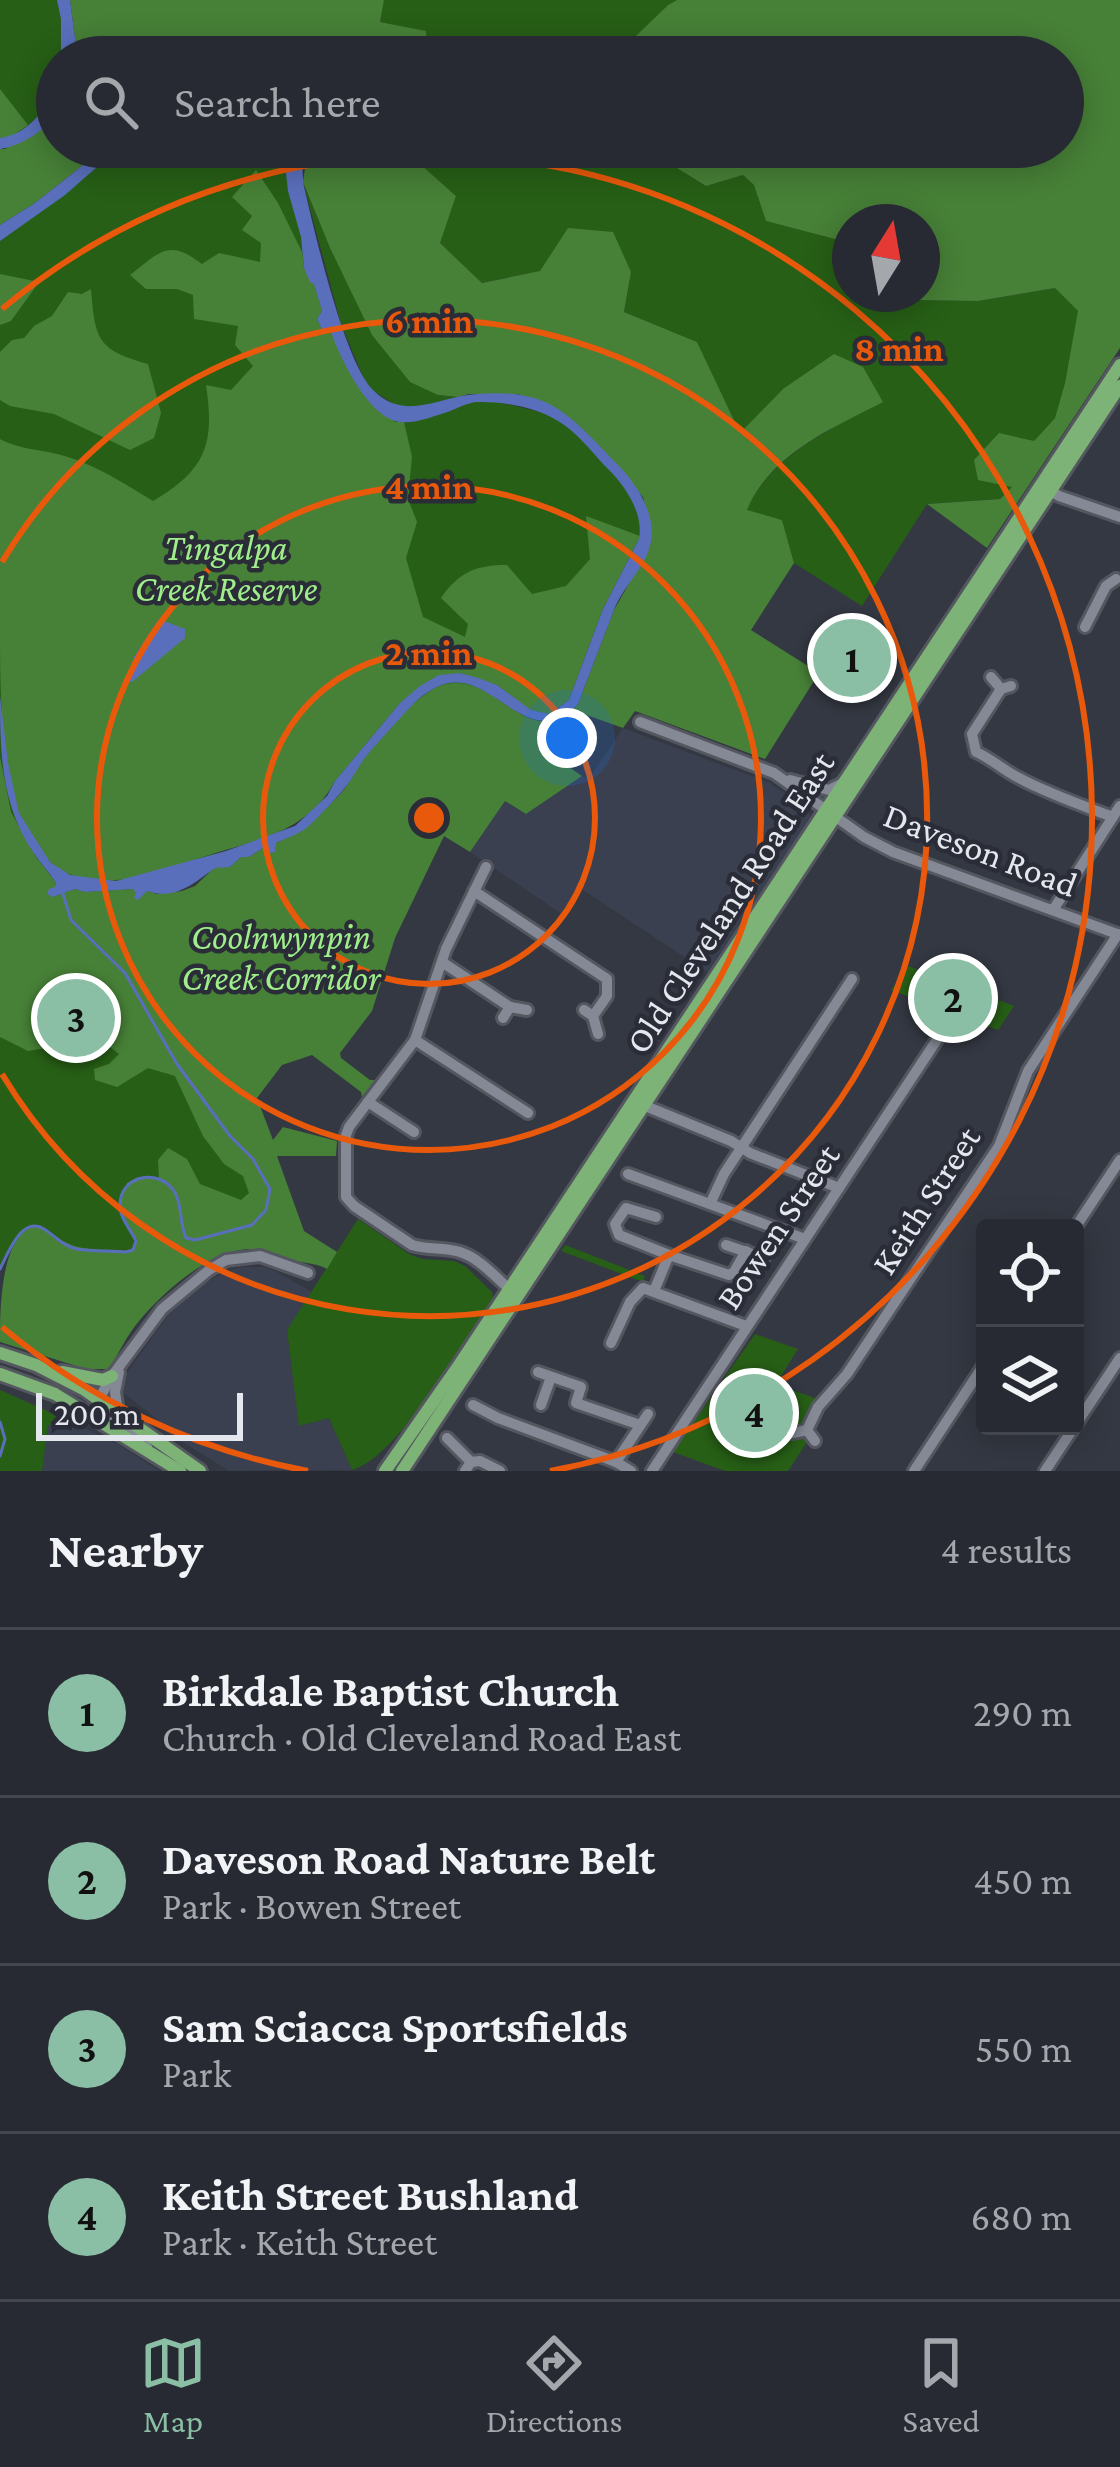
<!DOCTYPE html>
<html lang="en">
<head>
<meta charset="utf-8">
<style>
  body { margin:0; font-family:"Crimson Pro",serif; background:#33363e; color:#f1f3f6 }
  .controls { position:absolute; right:36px; bottom:36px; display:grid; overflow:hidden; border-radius:12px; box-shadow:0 6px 30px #0003 }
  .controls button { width:108px; height:108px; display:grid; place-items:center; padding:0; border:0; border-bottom:3px solid #43464d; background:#272a32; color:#f1f3f6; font:60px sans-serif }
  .compass { position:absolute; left:832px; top:204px; width:108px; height:108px; border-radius:50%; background:#272a32; box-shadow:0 6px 30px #0003; rotate:11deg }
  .scale { position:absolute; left:36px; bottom:30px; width:207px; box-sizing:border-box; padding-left:12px; border:6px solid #e5e7ee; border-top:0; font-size:33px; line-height:42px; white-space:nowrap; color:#e5e7ee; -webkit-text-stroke:9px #2a2d37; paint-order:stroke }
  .you { position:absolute; left:567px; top:738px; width:42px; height:42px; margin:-30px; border:9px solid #fff; border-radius:50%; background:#1a73e8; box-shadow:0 0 0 18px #1a73e833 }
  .badge { display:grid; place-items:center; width:78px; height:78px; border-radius:50%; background:#8abfa5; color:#111; font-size:39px; font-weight:700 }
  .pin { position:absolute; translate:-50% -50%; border:6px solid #fff; box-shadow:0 3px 12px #0006 }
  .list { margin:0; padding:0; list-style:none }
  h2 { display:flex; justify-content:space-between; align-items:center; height:156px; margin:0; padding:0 48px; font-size:51px }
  h2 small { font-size:39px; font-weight:400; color:#a4a7ac }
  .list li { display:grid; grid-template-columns:78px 1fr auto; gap:36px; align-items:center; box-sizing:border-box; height:168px; padding:0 48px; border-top:3px solid #43464d }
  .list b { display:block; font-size:45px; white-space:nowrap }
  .list p { margin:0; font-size:39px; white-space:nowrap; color:#a4a7ac }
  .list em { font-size:39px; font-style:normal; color:#a4a7ac }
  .icon { flex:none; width:66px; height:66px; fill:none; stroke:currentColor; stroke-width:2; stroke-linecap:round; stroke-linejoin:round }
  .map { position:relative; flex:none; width:1120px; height:1471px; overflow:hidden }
  .search { position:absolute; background:#272a32; box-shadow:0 6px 30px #0003; left:36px; right:36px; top:36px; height:132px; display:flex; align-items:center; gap:30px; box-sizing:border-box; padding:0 42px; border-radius:66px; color:#a4a7ac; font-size:45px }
  .sheet { height:828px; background:#272a32 }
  nav { display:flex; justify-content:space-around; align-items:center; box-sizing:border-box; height:168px; border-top:3px solid #43464d; background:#272a32; font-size:33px; color:#a4a7ac }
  nav a { display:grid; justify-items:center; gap:6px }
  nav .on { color:#8abfa5 }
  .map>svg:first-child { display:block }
</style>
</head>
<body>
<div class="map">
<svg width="1120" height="1471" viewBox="0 0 1120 1471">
  <rect width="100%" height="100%" fill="#343842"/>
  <!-- built -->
  <g fill="#3a4050">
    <polygon points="623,728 770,783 807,808 811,818 707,972 580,888 562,914 470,852 505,801 526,814 582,776 588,780"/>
    <polygon points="242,1267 264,1267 277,1272 312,1292 287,1331 300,1426 329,1418 352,1470 229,1471 168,1433 157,1419 121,1391 124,1377 169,1314 205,1283 227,1271"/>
    <polygon points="63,1418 117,1444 160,1471 42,1471 48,1426"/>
  </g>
  <!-- green -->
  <g fill="#275f16">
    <path d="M0,0H64L67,57H57C57,108 48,121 0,141Z"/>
    <polygon points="384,0 677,0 668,5 614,57 427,57 425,31 380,22"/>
    <path d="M113,147H288L315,271L366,389L402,413L469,398L490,400L561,417L628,483L645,537L489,687L86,932L266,1210L120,1212L136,1241L133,1250L126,1252C84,1247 75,1255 40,1225L29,1226L13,1244L0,1269V229Z"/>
    <path d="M401,147H643L706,186L743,175L754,185L766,221L850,243V294H911L914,300L978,301L1055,288L1079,312L1065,383L1055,418L1034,441L1013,486L1000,499L927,504L862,606L794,563L782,520L746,511C763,472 796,449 831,429L783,389L740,434L697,342L624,312L631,272L540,271L482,283L440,243L456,196Z"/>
    <polygon points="303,182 330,248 372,335 438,395 458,397 414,408 395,405 372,390 364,379 341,324"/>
    <polygon points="908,966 1014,1006 998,1030 891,990"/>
    <path d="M358,1219L409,1254L422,1259L454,1261L465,1266L492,1292L493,1298C465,1340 398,1458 352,1470L329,1418L299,1426L287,1330Z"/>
    <polygon points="565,1245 645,1276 643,1282 561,1251"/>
    <polygon points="755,1334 798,1349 776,1384 817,1399 799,1427 813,1433 788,1471 725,1471 673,1452"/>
    <polygon points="0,1390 63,1418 48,1426 42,1471 0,1471"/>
  </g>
  <!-- forest -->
  <g fill="#478037">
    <polygon points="70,0 384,0 380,22 426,31 427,57 75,57 76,46"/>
    <polygon points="677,0 1120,0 1120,348 987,548 927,504 1000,499 1012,487 978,480 974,460 999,433 1034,441 1055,418 1065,383 1078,311 1055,288 978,301 914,300 911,294 922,294 922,222 850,222 850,243 766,221 754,185 743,175 706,186 643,147 1063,147 1063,57 614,57 668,5"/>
    <polygon points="0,89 28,125 12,136 0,138"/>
    <polygon points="57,111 57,147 106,147 35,203 0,225 0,149 5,149"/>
    <path d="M297,147H401L456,196L440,243L482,283L540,271L568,228L613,232L631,272L624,312L697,342L740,433L783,389L834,354L863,367L883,402C831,429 770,454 747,510L782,520L794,563L751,630L819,673L765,759L635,711L623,728L581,713L554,757L582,776L526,814L505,801L470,852L444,836L395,938L372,1011L340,1053L341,1058L370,1080H375L362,1097L361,1092L312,1055L282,1065L257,1098L273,1140L283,1127L337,1141L336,1156H277L304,1231L337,1252L327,1269C314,1262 305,1264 292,1260C276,1256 264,1248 247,1249C208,1252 163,1292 139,1321C127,1335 119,1353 109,1369H86L0,1342C0,1309 0,1228 40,1225C74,1254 86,1247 126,1252L132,1250L136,1241L120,1212V1201L127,1183L138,1177L159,1179L158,1160L168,1148L187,1159L200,1184L241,1200L249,1193L243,1176L224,1164L203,1136L175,1076L148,1068L117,1087L95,1080L94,1069L109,1064L119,1054L86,1029L65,1045L28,1051L0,1037V757L11,812L36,857L56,883L53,897L75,889L85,892L134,889L137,893L147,891L157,894L182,891L195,886L215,867H230L241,857H249L263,848L267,850C281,837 301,835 313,821C323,810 336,800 345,788C349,783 351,777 355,772C370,747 418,690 446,684C499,673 528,756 578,704L614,610L650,546L651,533L643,497L581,429L518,394H469L458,397L438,395L410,382L372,335L330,248L303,182L305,168Z"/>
    <path d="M256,170L278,203L302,252L304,268L314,284L322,311L317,319L322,330L331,331L356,383L395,422H404L412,457L408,499L417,522L406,558L423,617L465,637L468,624L441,598C459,572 476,565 507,565L532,594L566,586L590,559L586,516L640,536L639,539L603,609L569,700L549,714L531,711L497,685L460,673L400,703L335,781C304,839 243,841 188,862C151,875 110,888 72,875C47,867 28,837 19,814C0,762 0,679 0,623C0,562 0,501 0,439C17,449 38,449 57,454C93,463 122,482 153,501C206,470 215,444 206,385L231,390L253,366L235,345L238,326L194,319L193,295L177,289H146L130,275C160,252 168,238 202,264L219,253L260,262L261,243L242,230L252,216L232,197Z"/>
    <polygon points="0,274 39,282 11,321 0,325"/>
    <path d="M91,289C95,339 97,350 148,364L161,413L154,438L130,450L54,414L10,406L0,400V352L12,340L24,338L34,326L52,316L68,292L82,294Z"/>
  </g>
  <!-- water -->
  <g fill="#5a6fbc">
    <polygon points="57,0 70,0 76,46 75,57 61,57 61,19"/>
    <path d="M57,84C57,94 59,107 54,116C43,133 19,146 0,149V138C29,134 46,109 57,84Z"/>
    <polygon points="106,147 123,147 114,152 65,195 0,241 0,225 35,203"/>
    <path d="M283,147H297C305,163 301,175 305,191C315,234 345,363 373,390C403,420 433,400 468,395C491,392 518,392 540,400C570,411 595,442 617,464C637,484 658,516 650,546C644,569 622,588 614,610C602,641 590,673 578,704C525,759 490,659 435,688C417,697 406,712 393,726C385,735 376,744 368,754C360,763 355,775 347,785C338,797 320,815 309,826C300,834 286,838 276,843L275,852L271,853L263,848L249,857H241L230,867L215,868C194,883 175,901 147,891L138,900L134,898L136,893L133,889L85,892L75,889L53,897L47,894L49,889L55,887L56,883C49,872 40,863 33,852C1,804 0,753 0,696L8,763L19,813L50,862L70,875L116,881L226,851L295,826L327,796L335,781L400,703L420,686L439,675L460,673L478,678L497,685L531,710L549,714L569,700L603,609L639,539C644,512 624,484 605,466C591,451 576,431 558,421C536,407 502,401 476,402C467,403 458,408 450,411C435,416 410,426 395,421C366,412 340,358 331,332L322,330L317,319L322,311L314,284L310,282L304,268L301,237L288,191Z"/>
    <polygon points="159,619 185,629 185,638 132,682 127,680 134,657"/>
  </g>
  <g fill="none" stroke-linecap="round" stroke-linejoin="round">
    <!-- stream -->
    <g stroke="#5a6fbc" stroke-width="3">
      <path d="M0,1269C8,1253 22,1215 44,1229C55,1236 63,1246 77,1249C93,1252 111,1250 126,1252L133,1250L136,1241C131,1230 120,1218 120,1206C119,1176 158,1167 174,1191C183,1205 179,1223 186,1238L195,1240L252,1225L266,1210L270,1189L253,1159L230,1136L177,1064L125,973L71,920L63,894"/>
      <polyline points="0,1422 5,1439 0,1456"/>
    </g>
    <defs>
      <g id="minor">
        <polyline points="1045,487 1059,496 1120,517"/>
        <polyline points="1085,627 1106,586 1116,579"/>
        <polyline points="991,677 1001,689 1011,686"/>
        <path d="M1001,689L972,734L976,752C992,759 1003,770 1019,778C1049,794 1081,805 1113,817"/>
        <polyline points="640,722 774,773 864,837 893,852 1120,935"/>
        <polyline points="790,780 829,790 841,784"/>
        <path d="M486,867L446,949L415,1040L349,1127L346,1135V1197L354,1206L412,1245C428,1250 444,1247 460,1252C480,1258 498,1280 514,1293"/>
        <polyline points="474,891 607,979 607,996 593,1016"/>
        <polyline points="1053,910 1120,806"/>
        <polyline points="442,962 510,1007"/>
        <polyline points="584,1010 593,1016 598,1034"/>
        <polyline points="503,1018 510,1007 527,1010"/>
        <polyline points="415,1040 528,1113"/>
        <polyline points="368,1102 414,1132"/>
        <polyline points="638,1103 731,1141 750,1153 839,1188"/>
        <polyline points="628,1174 805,1239"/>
        <polyline points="710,1204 724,1174 852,979"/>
        <polyline points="656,1217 626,1208 615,1224 619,1235 669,1255"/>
        <polyline points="1075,1228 1120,1160"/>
        <polyline points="726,1245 764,1258"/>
        <polyline points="654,1291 669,1255 729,1275 734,1272 746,1251"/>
        <polyline points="611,1343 630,1302 643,1288 746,1326"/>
        <polyline points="538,1372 581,1387 576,1403 640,1425"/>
        <polyline points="473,1405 498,1418 616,1462 631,1471"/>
        <polyline points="541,1405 551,1377"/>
        <polyline points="118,1412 115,1392 119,1372"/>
        <polyline points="807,1430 818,1407 847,1374 999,1146 1028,1071 1118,934"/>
        <polyline points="793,1433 807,1430 815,1441"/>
        <polyline points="447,1438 471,1462"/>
        <path d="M147,1447C132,1431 104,1420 99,1399L112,1376L162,1309L209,1270L226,1260L260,1256L308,1273"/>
        <polyline points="616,1462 648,1414"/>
        <polyline points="465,1471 471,1462 480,1461 500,1471"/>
        <polyline points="652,1471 954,1014"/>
        <polyline points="914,1471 985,1363"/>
        <polyline points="1045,1471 1120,1358"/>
      </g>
      <g id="major">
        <polyline points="0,1353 36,1365 85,1390 200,1471"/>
        <polyline points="62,1372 103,1380 112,1376"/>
        <polyline points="0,1374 55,1394 180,1471"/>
        <polyline points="385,1471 457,1368 1120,365"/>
        <polyline points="402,1471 1120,386"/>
      </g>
    </defs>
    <!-- minor casing -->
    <use href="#minor" stroke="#54575f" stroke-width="16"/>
    <!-- major casing -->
    <use href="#major" stroke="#54575f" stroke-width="18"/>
    <!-- minor -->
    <use href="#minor" stroke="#848995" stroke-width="10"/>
    <!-- major -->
    <use href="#major" stroke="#7db376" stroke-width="12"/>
  </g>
  <!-- distance rings -->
  <g fill="none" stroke="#e8590c" stroke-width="6">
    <circle cx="429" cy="818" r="166"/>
    <circle cx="429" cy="818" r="332"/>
    <path d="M2 562A498 498 0 1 1 2 1074"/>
    <path d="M308 1471A664 664 0 0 1 2 1327M2 309A664 664 0 1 1 550 1471"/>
  </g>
  <g text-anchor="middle" stroke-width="9" stroke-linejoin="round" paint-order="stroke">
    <!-- park labels -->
    <g font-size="36" font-style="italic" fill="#9fee8b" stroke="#2a2d37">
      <text x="226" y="560">Tingalpa<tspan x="226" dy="41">Creek Reserve</tspan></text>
      <text x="281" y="949">Coolnwynpin<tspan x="281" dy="41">Creek Corridor</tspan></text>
    </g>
    <!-- street labels -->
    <g font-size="36" fill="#e5e7ee" stroke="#2a2d37">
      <text transform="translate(981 849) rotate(21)" y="13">Daveson Road</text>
      <text transform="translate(729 902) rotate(-57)" y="13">Old Cleveland Road East</text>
      <text transform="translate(925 1200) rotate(-57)" y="13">Keith Street</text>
      <text transform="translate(777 1226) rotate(-56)" y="13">Bowen Street</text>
    </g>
  </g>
  <circle cx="429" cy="818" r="18" fill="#e8590c" stroke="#2a2d37" stroke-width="6"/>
  <g font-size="36" text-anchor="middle" font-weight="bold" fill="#e8590c" stroke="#2a2d37" stroke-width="9" stroke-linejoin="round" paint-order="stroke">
    <text x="429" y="333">6 min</text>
    <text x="899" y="361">8 min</text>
    <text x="429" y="499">4 min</text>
    <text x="429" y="665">2 min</text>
  </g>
</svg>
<div class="controls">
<button><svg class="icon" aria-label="locate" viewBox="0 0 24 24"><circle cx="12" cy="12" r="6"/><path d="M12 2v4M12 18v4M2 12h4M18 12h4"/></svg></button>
<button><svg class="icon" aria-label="layers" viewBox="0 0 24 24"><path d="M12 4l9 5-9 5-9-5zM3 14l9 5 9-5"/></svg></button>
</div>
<svg class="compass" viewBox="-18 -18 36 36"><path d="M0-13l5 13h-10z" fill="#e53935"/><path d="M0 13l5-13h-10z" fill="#a4a7ac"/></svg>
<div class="scale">200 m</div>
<div class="you"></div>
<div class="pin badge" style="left:852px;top:658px">1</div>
<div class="pin badge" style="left:953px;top:998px">2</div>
<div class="pin badge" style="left:76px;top:1018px">3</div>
<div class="pin badge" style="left:754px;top:1413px">4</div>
<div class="search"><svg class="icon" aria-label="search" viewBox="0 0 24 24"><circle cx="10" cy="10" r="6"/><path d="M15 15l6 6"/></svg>Search here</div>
</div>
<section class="sheet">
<h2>Nearby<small>4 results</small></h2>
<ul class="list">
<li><span class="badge">1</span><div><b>Birkdale Baptist Church</b><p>Church · Old Cleveland Road East</p></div><em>290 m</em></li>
<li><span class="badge">2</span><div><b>Daveson Road Nature Belt</b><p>Park · Bowen Street</p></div><em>450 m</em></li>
<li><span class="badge">3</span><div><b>Sam Sciacca Sportsfields</b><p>Park</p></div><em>550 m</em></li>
<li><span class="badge">4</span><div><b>Keith Street Bushland</b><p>Park · Keith Street</p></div><em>680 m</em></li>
</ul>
</section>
<nav>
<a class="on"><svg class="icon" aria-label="map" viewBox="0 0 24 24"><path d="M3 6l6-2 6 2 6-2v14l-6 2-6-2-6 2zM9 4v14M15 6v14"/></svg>Map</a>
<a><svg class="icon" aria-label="directions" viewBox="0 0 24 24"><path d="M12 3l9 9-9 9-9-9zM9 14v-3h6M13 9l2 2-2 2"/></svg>Directions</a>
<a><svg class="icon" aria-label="saved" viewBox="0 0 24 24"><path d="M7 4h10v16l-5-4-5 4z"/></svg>Saved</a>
</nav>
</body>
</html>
